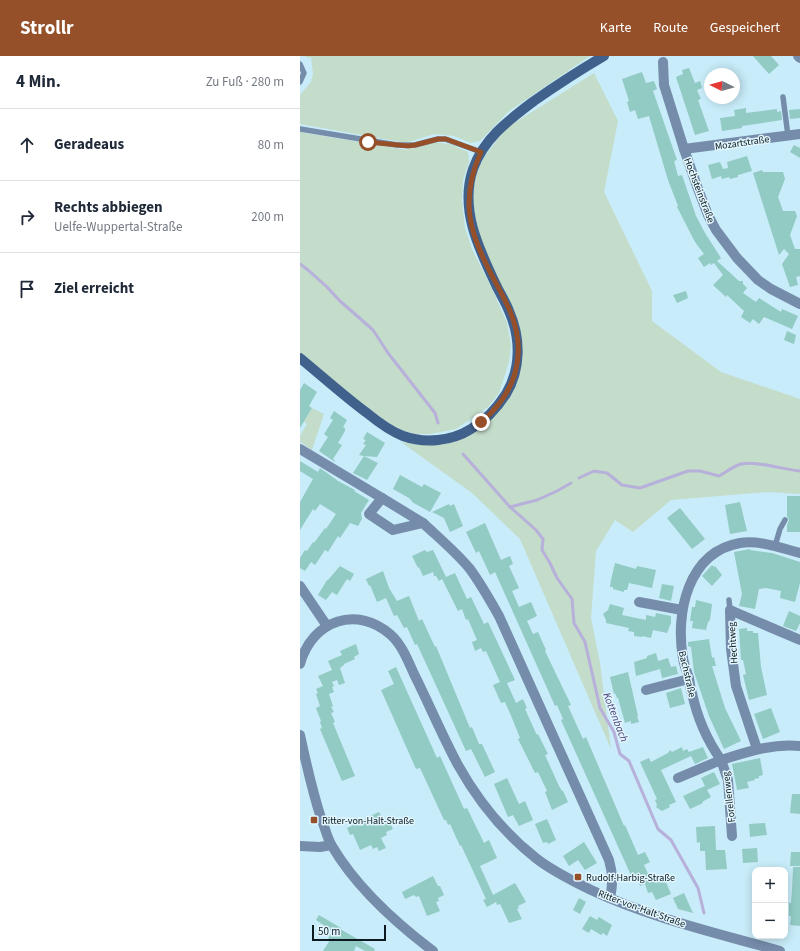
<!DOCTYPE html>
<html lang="de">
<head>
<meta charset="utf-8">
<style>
  body { margin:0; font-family:"Source Sans 3",sans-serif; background:#f2f2f3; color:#1f2937 }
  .controls { position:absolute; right:12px; bottom:12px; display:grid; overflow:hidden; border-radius:8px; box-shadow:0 2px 10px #0003 }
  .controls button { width:36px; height:36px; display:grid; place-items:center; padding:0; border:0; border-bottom:1px solid #e0e1e3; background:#fff; color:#1f2937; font:20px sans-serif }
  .compass { position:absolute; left:404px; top:12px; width:36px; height:36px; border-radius:50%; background:#fff; box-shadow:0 2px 10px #0003; rotate:275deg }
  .scale { position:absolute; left:12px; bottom:10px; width:74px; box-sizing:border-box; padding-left:4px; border:2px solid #0c191e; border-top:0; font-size:11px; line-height:14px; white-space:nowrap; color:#0c191e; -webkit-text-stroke:3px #e1f6fe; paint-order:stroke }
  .stop { position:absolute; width:12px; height:12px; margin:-9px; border:3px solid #965029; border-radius:50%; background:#fff }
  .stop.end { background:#965029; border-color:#fff; box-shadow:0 1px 4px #0008 }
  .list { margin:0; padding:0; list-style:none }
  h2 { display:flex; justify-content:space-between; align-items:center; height:52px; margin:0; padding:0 16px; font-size:17px }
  h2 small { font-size:13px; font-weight:400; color:#747a83 }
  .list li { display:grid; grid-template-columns:26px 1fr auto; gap:12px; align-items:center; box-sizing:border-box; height:72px; padding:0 16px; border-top:1px solid #e0e1e3 }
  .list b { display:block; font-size:15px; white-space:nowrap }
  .list p { margin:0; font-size:13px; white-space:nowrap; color:#747a83 }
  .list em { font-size:13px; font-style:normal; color:#747a83 }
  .icon { flex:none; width:22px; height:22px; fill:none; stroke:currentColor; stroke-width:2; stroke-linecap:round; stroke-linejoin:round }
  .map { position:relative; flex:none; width:500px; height:895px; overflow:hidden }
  header { display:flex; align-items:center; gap:24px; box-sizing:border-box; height:56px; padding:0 20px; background:#965029; color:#fff }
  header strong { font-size:19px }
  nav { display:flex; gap:22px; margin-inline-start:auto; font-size:14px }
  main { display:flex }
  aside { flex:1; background:#fff }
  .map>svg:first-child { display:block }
</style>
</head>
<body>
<header>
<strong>Strollr</strong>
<nav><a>Karte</a><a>Route</a><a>Gespeichert</a></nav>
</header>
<main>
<aside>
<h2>4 Min.<small>Zu Fuß · 280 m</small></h2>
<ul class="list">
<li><svg class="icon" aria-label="ahead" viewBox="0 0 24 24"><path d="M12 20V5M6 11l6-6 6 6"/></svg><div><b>Geradeaus</b></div><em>80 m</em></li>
<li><svg class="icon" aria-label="right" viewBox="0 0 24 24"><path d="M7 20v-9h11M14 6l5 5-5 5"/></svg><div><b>Rechts abbiegen</b><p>Uelfe-Wuppertal-Straße</p></div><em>200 m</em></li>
<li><svg class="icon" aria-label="arrive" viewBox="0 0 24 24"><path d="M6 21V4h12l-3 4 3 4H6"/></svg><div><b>Ziel erreicht</b></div></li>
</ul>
</aside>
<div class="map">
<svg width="500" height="895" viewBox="0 0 500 895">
  <rect width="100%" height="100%" fill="#c8ecf9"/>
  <!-- green -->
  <g fill="#c4dcca">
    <polygon points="5,0 290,0 209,55 180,85 171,87 154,80 134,78 106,87 0,68 0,39 11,26 13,18 11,1 8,2"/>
    <polygon points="294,17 318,65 304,136 352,235 352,265 421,316 500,343 500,438 468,436 371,444 333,476 315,464 296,495 291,562 300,607 311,693 220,483 172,437 101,386 119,389 191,362 222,298 180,187 173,151 173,133 177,116 183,103 205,73"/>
    <polygon points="0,76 107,94 133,86 150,88 168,96 169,106 163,124 162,145 165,172 172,193 193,235 207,267 211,289 209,306 199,337 188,351 156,373 130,378 115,378 95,373 79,362 0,297"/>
    <polygon points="12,352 24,358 12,394 0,386 0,380 7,368 4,366"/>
  </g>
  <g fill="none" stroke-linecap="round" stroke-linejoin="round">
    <!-- stream -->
    <g stroke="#b7b0da" stroke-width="3">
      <polyline points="0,208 8,214 26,230 40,245 73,274 88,297 135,357 138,367"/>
      <polyline points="163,398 210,451 237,444 257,435 271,427"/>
      <path d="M279,422L294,415L307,417L322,429L340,432L388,415H400L419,420C425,417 431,412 438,409C452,403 484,414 500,415"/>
      <polyline points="210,451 236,474 243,483 242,494 250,507 257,522 272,543 274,567 285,586 300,652 314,676 320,698 329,705 358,773 371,784 398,832 404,857"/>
    </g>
  </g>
  <!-- building -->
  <g fill="#92cac4">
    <polygon points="453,0 471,0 479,9 469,18"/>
    <polygon points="389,12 395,27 400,25 402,32 397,34 401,43 398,44 409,75 395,79 376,21 383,18 382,14"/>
    <polygon points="342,16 346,27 354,25 357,33 353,35 377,104 374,105 378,120 382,119 396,160 405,177 421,202 417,205 439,225 443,225 443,228 447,232 443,237 456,246 459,242 481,256 482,253 498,260 492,273 464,261 459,268 453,263 450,267 441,261 444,255 427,239 426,241 413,229 423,219 414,207 411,209 410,207 404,211 398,202 404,198 395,186 377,151 378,150 368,124 349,60 338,63 335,54 330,56 327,46 329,45 322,23"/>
    <polygon points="446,52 446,57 477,53 477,56 481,55 482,64 442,70 442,72 422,75 420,62 435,60 434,54"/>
    <polygon points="500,53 500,62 490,63 489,54"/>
    <polygon points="494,89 500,92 500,102 490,96"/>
    <polygon points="447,100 452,115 438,119 438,121 430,123 429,121 422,123 421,120 412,123 408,109 420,106 423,113 428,112 427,106"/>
    <polygon points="462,114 463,116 483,116 485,123 478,141 483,155 495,155 497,160 490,179 495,193 500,193 500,220 496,221 498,229 490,231 482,208 489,198 484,193 479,199 453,117"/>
    <polygon points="386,235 388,242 377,247 373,239"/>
    <polygon points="487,275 496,279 494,288 484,284"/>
    <polygon points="4,327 17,336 9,350 12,352 0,372 0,334"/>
    <polygon points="34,355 47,364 43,371 45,372 45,375 38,387 42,389 33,403 35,405 35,406 19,395 28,381 24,378 33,364 30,362"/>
    <polygon points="67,376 85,387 77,401 64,400 78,407 67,424 53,417 64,400 59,399 66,389 63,388 66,384 63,383"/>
    <polygon points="0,405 18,416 20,412 38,425 55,434 54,435 69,444 61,457 62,463 58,470 50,467 40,482 38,480 28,496 25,494 15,509 11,506 5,515 0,512 0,502 5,494 7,495 13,486 14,487 25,472 26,473 36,458 20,448 15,455 13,453 0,474 0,446 13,423 0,415"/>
    <polygon points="100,419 122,431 124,428 141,437 130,456 112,446 112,445 109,442 93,433"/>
    <polygon points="487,440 500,440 500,476 487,476 487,469 489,464 487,460"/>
    <polygon points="440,446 447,475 430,478 425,449"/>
    <polygon points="149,448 150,450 154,448 163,470 150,476 144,462 132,456"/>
    <polygon points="380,452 405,483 392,493 367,462"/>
    <polygon points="185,467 201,504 210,500 213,508 209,510 219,532 212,535 219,551 231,546 237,560 227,565 233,578 238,576 246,594 245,595 271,649 268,650 283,683 286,681 324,770 325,769 338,799 345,796 350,806 344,809 351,824 363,819 371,838 356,844 352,836 348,837 345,828 340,830 338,825 334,826 261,664 263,663 257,649 255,650 195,516 190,519 179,495 176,497 166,476"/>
    <polygon points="450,493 450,494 472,497 500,506 500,527 495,546 480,542 481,535 466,532 459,533 455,553 439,550 442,538 434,496"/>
    <polygon points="125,494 127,496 133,494 146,521 155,517 167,543 171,541 184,568 188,566 215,624 207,627 216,647 223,643 227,652 225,653 235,675 237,679 238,678 248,698 245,699 259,730 262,735 263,735 268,746 252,754 245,736 247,735 238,716 235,717 218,683 220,682 212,662 205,646 201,647 193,629 200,626 186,595 183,596 181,592 175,595 172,586 177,584 168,563 166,564 162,553 158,555 142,523 139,525 136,520 134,520 133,516 123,520 119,511 118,512 112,500"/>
    <polygon points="315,507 336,513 337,510 356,514 352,532 329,527 327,534 324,534 324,536 313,533 313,531 310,531 311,524"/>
    <polygon points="412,509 414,511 415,510 422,519 412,530 402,520"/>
    <polygon points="40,510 54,518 50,525 47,523 37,539 32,536 26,544 18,539 27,524 28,524"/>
    <polygon points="83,515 89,532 97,545 109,540 119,565 122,563 135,591 136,590 170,672 172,671 179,688 182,688 195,716 185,721 171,693 166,695 117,588 115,589 107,571 104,572 97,559 94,560 86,542 77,546 70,529 69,530 66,523"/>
    <polygon points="362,528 374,530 371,545 359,542"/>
    <polygon points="396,544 412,548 410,564 408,566 406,574 392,572 393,565 390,565 392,551 395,551"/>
    <polygon points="310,548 324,552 322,559 346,564 346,559 355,561 356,557 371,560 371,567 367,577 353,574 351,582 342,580 342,581 334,580 334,576 328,575 329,572 306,567 306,564 303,558 308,554"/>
    <polygon points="489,555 500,560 500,567 496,575 483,570"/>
    <polygon points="447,572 447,575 453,575 453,577 458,577 461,611 467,639 449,644 443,619 446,618 443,604 441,604 439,573"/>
    <polygon points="409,583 412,602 414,601 416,610 412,610 425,652 441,685 424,693 409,660 394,616 391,591 388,590 388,586"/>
    <polygon points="56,588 59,598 54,601 55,603 44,608 44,609 40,612 45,627 39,629 37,624 32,626 34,630 32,631 34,636 29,638 33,650 31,651 34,656 31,657 35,666 33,667 55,720 42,725 20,673 22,672 20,666 21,665 16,652 20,650 16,638 18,637 16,633 23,630 18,620 32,614 28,605 42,599 40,595"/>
    <polygon points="356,597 358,605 368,602 371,611 376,610 378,618 362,622 360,613 336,620 334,606 347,602 347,600"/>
    <polygon points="96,611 137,702 140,700 164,753 167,752 184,787 189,784 197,802 180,810 193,839 215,827 226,846 218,850 219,852 217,853 222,863 209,867 200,848 197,849 196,846 187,851 183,844 186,843 161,789 160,790 150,768 148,769 146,764 144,764 120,712 116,713 81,634 94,628 88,615"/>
    <polygon points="328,616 338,660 337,660 339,666 331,668 331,665 325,667 318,642 317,642 315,637 314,638 310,621"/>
    <polygon points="381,632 385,648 370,652 366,637"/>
    <polygon points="471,652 480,676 463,683 454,658"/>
    <polygon points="382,691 383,695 387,693 389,696 403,691 408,702 395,708 391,700 361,714 376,746 369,749 370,751 362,755 356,751 357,749 355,744 357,743 340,706 349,702 351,706 368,697 370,694 372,696"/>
    <polygon points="460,702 463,719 459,720 459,722 454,723 455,724 447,726 449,732 437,734 432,708"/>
    <polygon points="414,716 420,728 407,734 411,741 402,746 403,747 390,753 383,740 405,730 401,722"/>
    <polygon points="207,722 219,748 225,745 233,764 219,770 213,759 208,761 194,728"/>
    <polygon points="492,738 500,738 500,758 490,757"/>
    <polygon points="79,756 84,766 88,764 93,773 86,776 87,779 81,782 86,792 79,795 77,791 73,793 71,789 60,794 53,778 50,779 47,772 70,761 70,760"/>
    <polygon points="247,763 256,784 248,788 247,786 243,787 235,768"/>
    <polygon points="465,767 467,779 450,781 449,768"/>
    <polygon points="415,770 416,794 425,794 427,813 406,814 405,795 400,795 400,786 397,787 396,771"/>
    <polygon points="284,786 297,807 285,814 278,804 269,810 263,800"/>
    <polygon points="457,792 458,806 443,807 442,793"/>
    <polygon points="491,796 500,796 500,810 490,810"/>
    <polygon points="493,811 500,811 500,870 490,869 491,860 489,860 489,847 491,847 492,834"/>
    <polygon points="133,820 138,830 140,830 144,839 138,842 139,845 136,846 140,855 127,860 119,840 116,841 114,839 105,843 102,836"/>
    <polygon points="384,837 393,857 378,853 373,842"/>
    <polygon points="279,842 286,846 280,858 273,854"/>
    <polygon points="19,859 41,872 40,873 75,893 74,895 65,895 56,890 54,895 23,895 30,884 28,883 32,875 16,864"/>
    <polygon points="290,860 297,864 299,861 312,869 307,880 303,877 301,879 291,873 289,877 282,873"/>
  </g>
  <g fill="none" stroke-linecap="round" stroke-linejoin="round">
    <!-- service -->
    <g stroke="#768cab" stroke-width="5.5">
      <polyline points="0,8 4,17 0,26"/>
      <polyline points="483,41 488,80"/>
      <polyline points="0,73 97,89 115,89 138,83 145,83 181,96"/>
      <polyline points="475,490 480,473 485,464"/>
      <polyline points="429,544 430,554"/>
    </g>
    <!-- minor -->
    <g stroke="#768cab" stroke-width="10">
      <polyline points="498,0 500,2"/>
      <polyline points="363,6 364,29 384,93 398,133 408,159 416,174 437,202 458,224 471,233 500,248"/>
      <polyline points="384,93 500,78"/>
      <path d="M0,393L82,442L69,458L93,474L123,467C139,482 156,496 170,513C181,528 190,544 199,560L309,804C313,818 313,828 310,842"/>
      <polyline points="82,442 123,467"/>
      <path d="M500,497C481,492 460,484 440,487C388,496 375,557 383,602C384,609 387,616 389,622C390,627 390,633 392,637C397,661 407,684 421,704C447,696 473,687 500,690"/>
      <polyline points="0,530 27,570"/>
      <polyline points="339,546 382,554"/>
      <path d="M0,608C12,564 57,549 91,579C102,589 108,605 114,618C129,648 142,679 158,709C178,745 205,778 237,803C254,816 273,825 291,834C351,862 417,877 480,895"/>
      <polyline points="346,634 389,623"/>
      <path d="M0,679C6,707 12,734 21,762C25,771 27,782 32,790C56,831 96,867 133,895"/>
      <polyline points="457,693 436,630 431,593 430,554 500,584"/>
      <polyline points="378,722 421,704 428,724 432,780"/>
      <polyline points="0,790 20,791 31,789"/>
    </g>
    <!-- secondary -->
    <path stroke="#41618d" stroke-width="10" d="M0,302C22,320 44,340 67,357C78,366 90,375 103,380C125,388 152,385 171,373C185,365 197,352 206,338C221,313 221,282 209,255C206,247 201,239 197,231C180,195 159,154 173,113C184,82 209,64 234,45C257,29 280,14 304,0"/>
  </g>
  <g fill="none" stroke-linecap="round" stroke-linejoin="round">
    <!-- route -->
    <path stroke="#965029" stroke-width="5" d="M68,86L108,90L115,89L138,83H146L181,96C169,122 165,150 174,178C182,206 199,230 210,255C228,298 216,337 181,366"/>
  </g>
  <!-- markers -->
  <g fill="#965029" stroke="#e1f6fe" stroke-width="1.5">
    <rect x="10" y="760" width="8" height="8" rx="2"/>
    <rect x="274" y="817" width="8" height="8" rx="2"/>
  </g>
  <g text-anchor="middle" stroke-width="3" stroke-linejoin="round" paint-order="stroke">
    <!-- street labels -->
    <g font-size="10" fill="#0c191e" stroke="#e1f6fe">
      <text transform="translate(442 86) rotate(-8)" y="4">Mozartstraße</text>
      <text transform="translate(400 134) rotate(69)" y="4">Hochsteinstraße</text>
      <text transform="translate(432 587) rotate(-94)" y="4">Hechtweg</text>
      <text transform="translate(388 618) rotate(77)" y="4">Bachstraße</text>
      <text transform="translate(428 741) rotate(-97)" y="4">Forellenweg</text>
      <text transform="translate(342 852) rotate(20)" y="4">Ritter-von-Halt-Straße</text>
    </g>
    <!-- poi labels -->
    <g font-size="10" fill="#0c191e" stroke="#e1f6fe" text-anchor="start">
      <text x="22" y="768">Ritter-von-Halt-Straße</text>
      <text x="286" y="825">Rudolf-Harbig-Straße</text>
    </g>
    <!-- water labels -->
    <g font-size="11" font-style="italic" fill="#4e4379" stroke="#e1f6fe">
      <text transform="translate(316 661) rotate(69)" y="4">Kottenbach</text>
    </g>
  </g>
</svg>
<div class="controls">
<button>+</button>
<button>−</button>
</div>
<svg class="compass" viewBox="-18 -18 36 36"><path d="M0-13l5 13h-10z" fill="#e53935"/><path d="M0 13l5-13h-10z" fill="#747a83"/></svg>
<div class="scale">50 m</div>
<div class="stop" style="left:68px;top:86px"></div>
<div class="stop end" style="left:181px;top:366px"></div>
</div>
</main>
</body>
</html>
